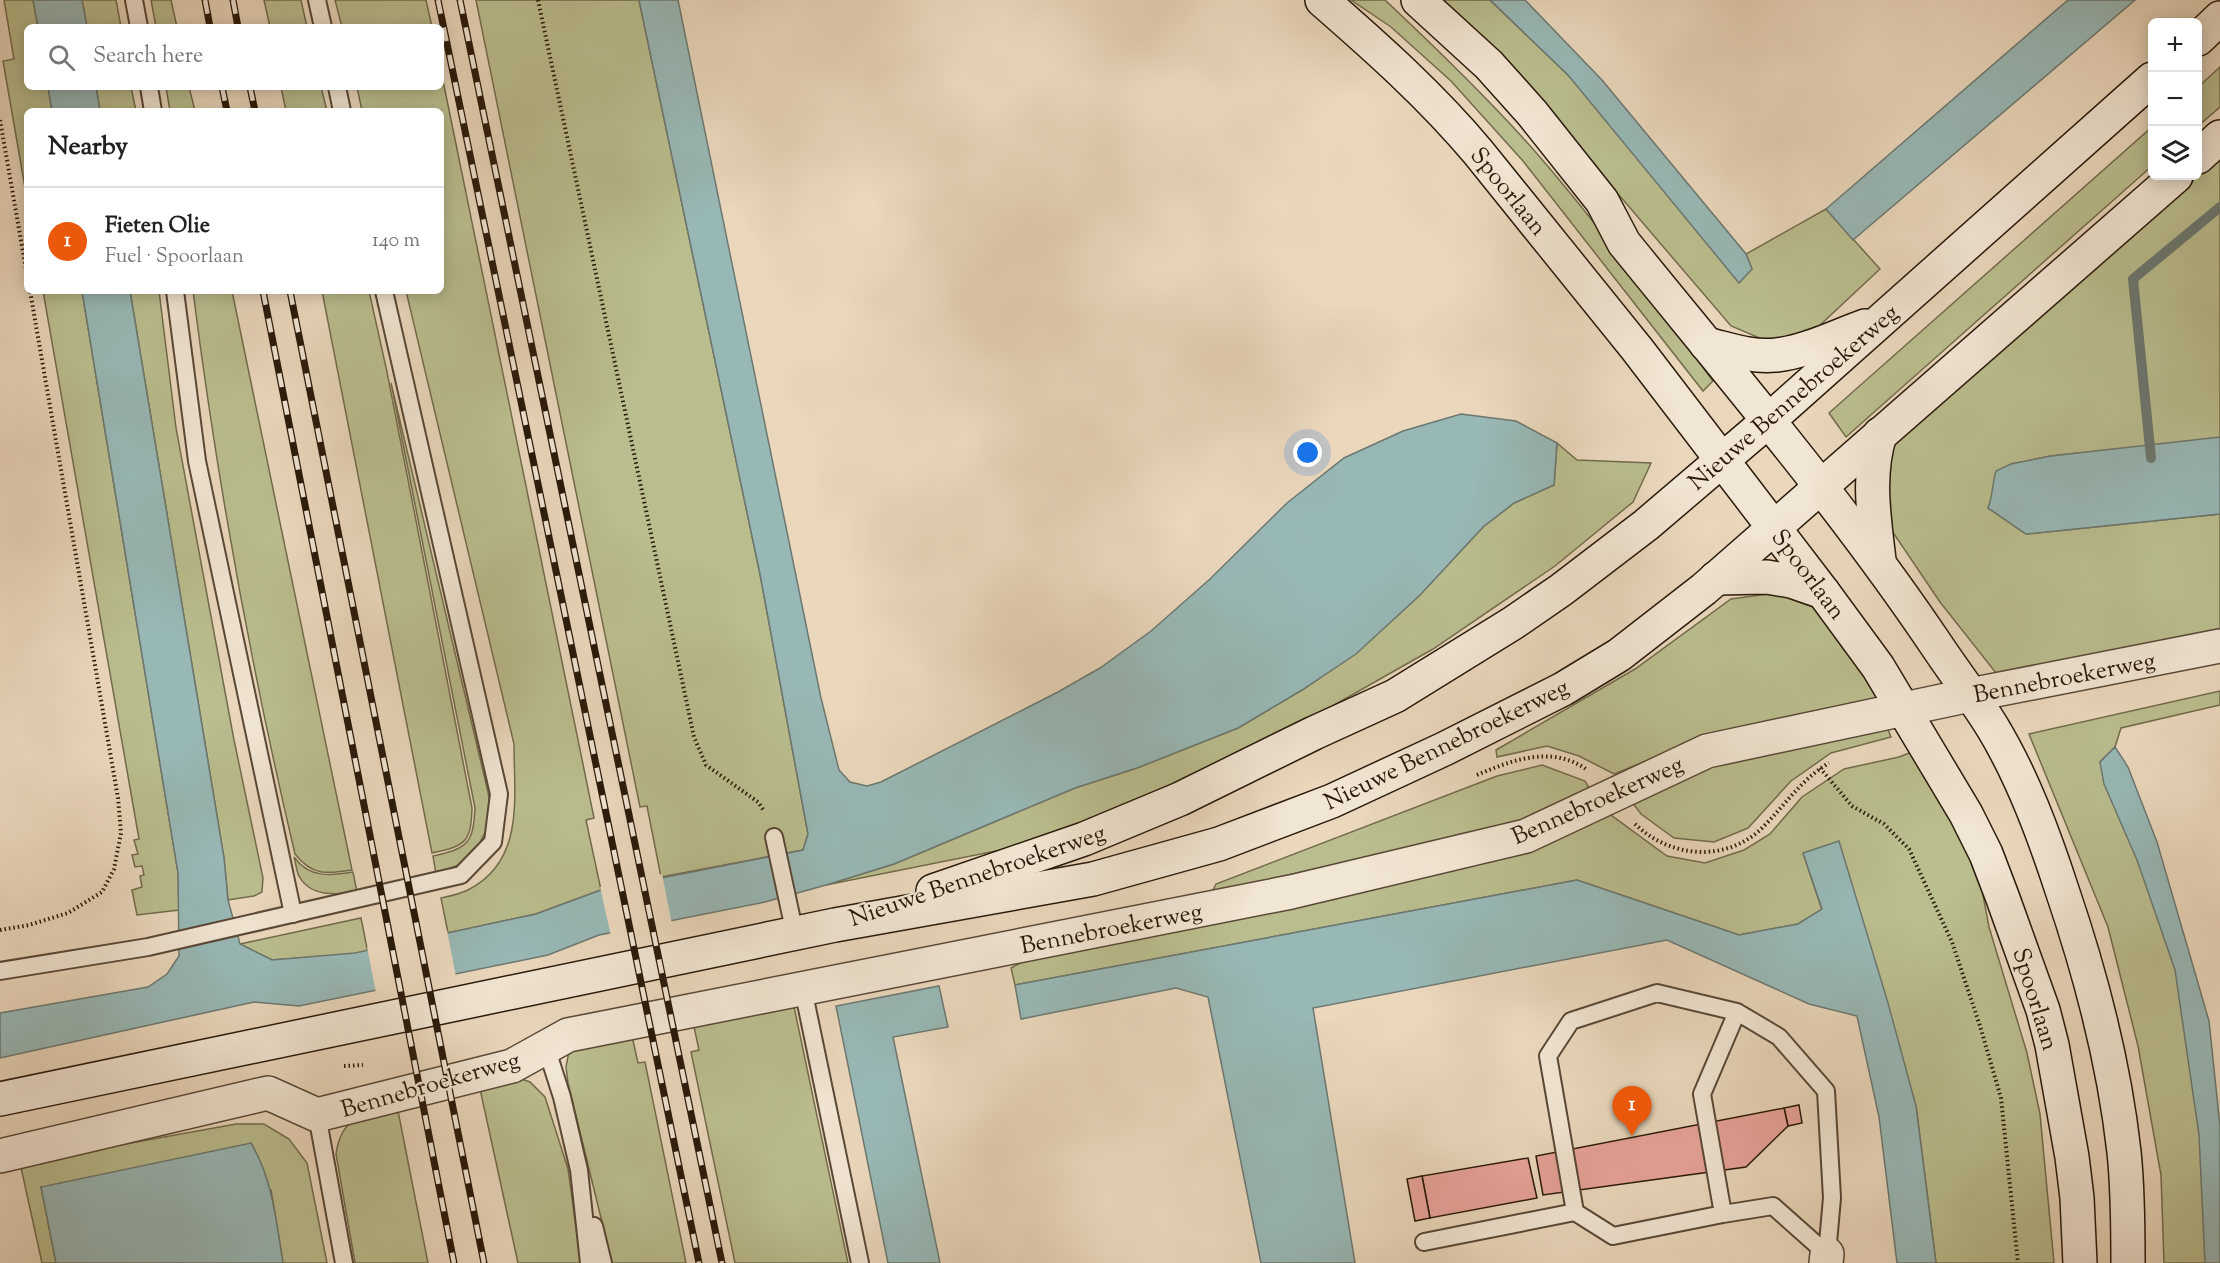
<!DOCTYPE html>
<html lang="en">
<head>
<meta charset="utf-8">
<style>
  body { margin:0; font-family:"Sorts Mill Goudy",serif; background:#f6f6f6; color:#222 }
  .controls { position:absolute; right:18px; top:18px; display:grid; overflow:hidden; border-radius:9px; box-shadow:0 3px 15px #0003 }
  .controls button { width:54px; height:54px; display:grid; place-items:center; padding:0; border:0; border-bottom:2px solid #e0e0e0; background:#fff; color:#222; font:30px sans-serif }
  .you { position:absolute; left:1308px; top:453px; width:21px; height:21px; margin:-15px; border:4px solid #fff; border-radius:50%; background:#1a73e8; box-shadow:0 0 0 9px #1a73e833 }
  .badge { display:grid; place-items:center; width:39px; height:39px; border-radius:50%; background:#ea580c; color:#fff; font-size:20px; font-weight:700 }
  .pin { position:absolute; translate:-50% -50px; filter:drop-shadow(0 2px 3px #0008) }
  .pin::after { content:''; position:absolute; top:32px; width:21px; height:18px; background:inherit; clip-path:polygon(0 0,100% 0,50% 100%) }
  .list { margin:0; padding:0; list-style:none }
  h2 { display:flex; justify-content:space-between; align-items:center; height:78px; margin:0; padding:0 24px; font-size:26px }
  h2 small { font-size:20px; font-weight:400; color:#767676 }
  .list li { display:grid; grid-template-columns:39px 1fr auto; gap:18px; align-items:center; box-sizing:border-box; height:108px; padding:0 24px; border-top:2px solid #e0e0e0 }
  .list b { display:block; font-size:22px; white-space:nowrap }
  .list p { margin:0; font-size:20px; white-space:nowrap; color:#767676 }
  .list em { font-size:20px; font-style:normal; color:#767676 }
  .icon { flex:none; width:33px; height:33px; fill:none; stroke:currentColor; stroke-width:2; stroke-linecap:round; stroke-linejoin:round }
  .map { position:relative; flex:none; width:2220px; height:1263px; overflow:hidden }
  .search { position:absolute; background:#fff; box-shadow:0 3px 15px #0003; left:24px; top:24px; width:420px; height:66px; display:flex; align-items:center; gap:15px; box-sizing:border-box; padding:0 21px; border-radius:9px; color:#767676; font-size:22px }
  .panel { position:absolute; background:#fff; box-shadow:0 3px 15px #0003; left:24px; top:108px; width:420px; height:186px; border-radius:9px }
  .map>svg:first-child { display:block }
</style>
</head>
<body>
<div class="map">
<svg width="2220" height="1263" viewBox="0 0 2220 1263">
  <rect width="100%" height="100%" fill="#ead7bc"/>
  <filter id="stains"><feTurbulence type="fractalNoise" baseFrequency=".00333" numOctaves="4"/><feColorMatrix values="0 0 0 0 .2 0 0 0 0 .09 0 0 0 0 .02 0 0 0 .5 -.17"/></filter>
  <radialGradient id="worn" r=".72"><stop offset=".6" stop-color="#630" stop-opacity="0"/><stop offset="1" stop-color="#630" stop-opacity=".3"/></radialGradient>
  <!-- green -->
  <g fill="#babd8e" stroke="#726b4c" stroke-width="1.5">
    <polygon points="4,0 33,0 38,27 27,27 27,87 48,87 52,111 27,111 27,199 3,61 14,59"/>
    <polygon points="82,0 116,0 121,27 87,27"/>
    <polygon points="151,0 171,0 177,27 156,27"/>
    <polygon points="264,0 301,0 307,27 270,27"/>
    <polygon points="335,0 426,0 432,27 342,27"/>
    <polygon points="476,0 639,0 760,574 808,834 803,850 661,877 647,806 640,807"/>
    <path d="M1351,0H1385C1436,48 1486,96 1532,148C1597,222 1655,303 1713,381L1703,391L1523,161L1451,81L1391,27Z"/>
    <polygon points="1437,0 1490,0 1568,75 1752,269 1746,254 1826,209 1880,269 1819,326 1769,342 1731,326 1507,64"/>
    <polygon points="2220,67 2220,107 2198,126 2198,87"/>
    <path d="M441,71L594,818L586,820L601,890L536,914L448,933L441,898C450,896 460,894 468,890C525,861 514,798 514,744L406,291H441V111H362L357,87H441Z"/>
    <polygon points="96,87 131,87 136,111 100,111"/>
    <polygon points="166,87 189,87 195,111 170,111"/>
    <polygon points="281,87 321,87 327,111 286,111"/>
    <polygon points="2152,127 2152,166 1846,437 1829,413"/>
    <polygon points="2220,157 2220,438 2051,456 2011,464 1992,497 1988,508 2026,534 2220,514 2220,630 1996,673 1940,602 1890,528 1884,477 1894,440"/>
    <polygon points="43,291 82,291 178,873 179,910 137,915 132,890 142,887 140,876 144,875 142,866 135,867 132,855 138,854 134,840 139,839"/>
    <polygon points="130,291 159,291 176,428 234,740 263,878 262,892 254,896 228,900 224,858"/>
    <path d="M193,291H232L352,870C327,874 312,876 295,854C251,668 217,480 193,291Z"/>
    <path d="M322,291H369L387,372L472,808C471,842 466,846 432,853Z"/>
    <path d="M391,383L488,792L492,819L477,848L461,864L436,874L433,856C468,848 473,844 475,808Z"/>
    <polygon points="1557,443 1577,460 1651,463 1633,502 1555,566 1433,649 1232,763 1055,839 826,885 894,864 1075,788 1137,768 1238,728 1302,690 1355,654 1420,595 1483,527 1514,503 1554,485"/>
    <polygon points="1775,593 1818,609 1850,651 1880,699 1706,737 1614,774 1579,756 1547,746 1497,757 1496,750 1635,669 1731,599"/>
    <polygon points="2220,691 2220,705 2121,728 2115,747 2100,762 2172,904 2219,1263 2164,1263 2161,1175 2138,1046 2108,927 2029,734"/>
    <polygon points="1886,725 1891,737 1831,753 1791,781 1748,828 1714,842 1674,838 1641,814 1629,798 1704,765"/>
    <polygon points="1912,752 1976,858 1989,927 2027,1053 2040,1114 2054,1263 1936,1263 1916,1106 1803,853 1822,910 1798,924 1739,935 1577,880 1015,985 1011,968 1035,955 1529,853 1608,813 1667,856 1705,863 1744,850 1770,834 1802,797 1844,769 1899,757"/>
    <polygon points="1542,765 1585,781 1591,791 1540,819 1212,892 1216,884 1497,776"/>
    <path d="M294,857C309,878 330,876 353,872L357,892C337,895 310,897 299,876C296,871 296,862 294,857Z"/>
    <polygon points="361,918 368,953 272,960 240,944"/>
    <polygon points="793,1002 848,1263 735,1263 691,1052 699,1050 693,1022"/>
    <polygon points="632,1036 638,1063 645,1062 686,1263 612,1263 568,1083 566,1067 569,1051"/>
    <polygon points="516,1077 530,1082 545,1097 568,1169 581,1263 518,1263 480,1089"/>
    <path d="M398,1111L428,1263H355L336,1154C342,1113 365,1116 398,1111Z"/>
    <polygon points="236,1124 264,1124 289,1139 307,1163 327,1263 283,1263 271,1190 41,1187 56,1263 42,1263 20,1163"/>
  </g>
  <!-- water -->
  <g fill="#98b8b6" stroke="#6c7871" stroke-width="1.5">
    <polygon points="33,0 82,0 87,27 38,27"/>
    <polygon points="639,0 678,0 821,698 839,770 850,782 867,786 881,782 1058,692 1100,668 1151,631 1210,579 1287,503 1344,458 1403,431 1461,414 1516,421 1557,443 1554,485 1514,503 1483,527 1420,595 1356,654 1302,690 1238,728 1137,768 1075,788 894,864 826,885 765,902 599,935 548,955 299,1006 254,1002 0,1058 0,1013 148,987 167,974 179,956 178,873 82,291 130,291 224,858 228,900 240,944 272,960 355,953 536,914 601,890 803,850 808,834 760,574"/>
    <polygon points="1490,0 1525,0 1602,80 1746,254 1752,269 1739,283 1568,75"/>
    <polygon points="2068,0 2135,0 1853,240 1826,209"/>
    <polygon points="48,87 96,87 100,111 52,111"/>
    <path d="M2220,437V514L2026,534L1988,508C1993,496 1992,484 1996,471L2011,464L2051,456Z"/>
    <polygon points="2115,747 2128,767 2157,842 2209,1021 2220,1126 2220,1263 2205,1263 2199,1135 2175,970 2137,860 2104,784 2100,762"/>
    <polygon points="1839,841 1888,1003 1916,1106 1936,1263 1897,1263 1879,1117 1857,1016 1809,1004 1667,940 1313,1008 1355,1263 1261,1263 1208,997 1176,988 1021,1019 1015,985 1577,880 1739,935 1798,924 1822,909 1803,853"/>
    <polygon points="939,986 948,1027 893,1037 940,1263 888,1263 836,1006"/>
    <path d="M251,1143C273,1180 276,1221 283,1263H56L41,1187Z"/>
  </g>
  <!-- pier -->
  <g fill="#ead7bc">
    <polygon points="662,874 672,924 611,936 600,887"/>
    <polygon points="447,930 456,977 376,993 367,947"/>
  </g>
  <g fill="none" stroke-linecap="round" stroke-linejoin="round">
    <!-- stream -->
    <polyline stroke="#6c7871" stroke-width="10" points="2151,458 2133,279 2220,207"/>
  </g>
  <!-- building -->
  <g fill="#e7a299" stroke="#29190a" stroke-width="1.5">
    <polygon points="1799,1105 1802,1123 1788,1126 1784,1108"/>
    <polygon points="1784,1108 1788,1126 1746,1167 1543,1195 1536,1156"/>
    <polygon points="1528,1158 1537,1198 1430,1218 1422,1176"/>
    <polygon points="1422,1176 1430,1218 1415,1221 1407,1179"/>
  </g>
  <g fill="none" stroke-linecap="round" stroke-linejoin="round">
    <defs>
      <g id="lane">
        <polyline points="134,0 139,27"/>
        <polyline points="317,0 323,27"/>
        <polyline points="149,87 153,111"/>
        <polyline points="337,87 342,111"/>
        <polyline points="175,291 197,461 293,914"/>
        <polyline points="774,837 795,934"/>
        <polyline points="0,971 148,947 461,875 493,842 499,794 384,291"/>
        <polyline points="803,989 860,1263"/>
        <polyline points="546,1047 562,1097 579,1170 589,1263"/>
        <polyline points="317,1115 344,1263"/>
        <polyline points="1723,1214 1702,1094 1737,1012 1779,1037 1826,1091 1832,1198 1827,1254 1773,1206 1723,1214 1613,1236 1575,1212 1548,1056 1571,1021 1657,993 1737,1012"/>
        <polyline points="594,1226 603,1263"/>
        <polyline points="1424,1242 1575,1212"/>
      </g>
      <g id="street">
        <polyline points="0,1156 268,1093 317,1115 512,1066 568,1035 1291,892 1526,836 1707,751 1970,695 2220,646"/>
        <polyline points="1826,1263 1827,1254"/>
      </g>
      <g id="secondary">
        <path d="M1322,0C1377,48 1431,96 1478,152L1637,349L1823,592L1878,667L1966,814L1986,854L2002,896L2043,1010L2052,1045L2072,1157L2077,1198L2080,1263"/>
        <path d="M1418,0L1489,65L1532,113L1602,201L1624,243C1731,375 1842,505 1937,646C1955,673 1976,700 1993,728C2023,778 2044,835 2062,890C2091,975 2114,1062 2124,1152C2128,1189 2128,1226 2128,1263"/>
        <polyline points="2198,39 2220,18"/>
        <polyline points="2198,157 2220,137"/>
        <path d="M1706,344C1728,349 1752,358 1776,355C1806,352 1837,336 1865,326"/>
        <path d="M1879,560C1874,517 1867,476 1880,434"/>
        <polyline points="1716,578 1767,577 1791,581 1823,592"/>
        <polyline points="933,891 1084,839 1180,799 1314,733 1395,696 1513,623 1561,590 1646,525 1768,421 2152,79"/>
        <polyline points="0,1099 835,925 1093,879 1219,844 1332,801 1444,749 1563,689 1619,655 1704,589 2176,176"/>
      </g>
    </defs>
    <!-- lane casing -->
    <use href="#lane" stroke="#594836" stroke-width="20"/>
    <!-- street casing -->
    <use href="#street" stroke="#594836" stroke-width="36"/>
    <!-- secondary casing -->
    <use href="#secondary" stroke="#29190a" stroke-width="36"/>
    <!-- path -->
    <g stroke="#29190a" stroke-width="4" stroke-dasharray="1.5 3" stroke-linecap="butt">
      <polyline points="538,0 694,737 706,765 758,802 764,811"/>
      <polyline points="0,120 27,275"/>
      <polyline points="1820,768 1852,806 1884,824 1909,849 1952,942 1980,1026 2001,1098 2018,1263"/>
      <path d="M1477,775C1512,760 1551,745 1586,769"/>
      <path d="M1635,824C1669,857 1723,863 1760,830C1784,807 1800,780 1829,763"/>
      <polyline points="0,930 29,925 68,913 102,892 114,869 121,833 118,798 30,291"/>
      <polyline points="344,1066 363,1065"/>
    </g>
    <!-- lane -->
    <use href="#lane" stroke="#f1e5d3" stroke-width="16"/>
    <!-- street -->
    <use href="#street" stroke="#f1e5d3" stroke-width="33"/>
    <!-- secondary -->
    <use href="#secondary" stroke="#f1e5d3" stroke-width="33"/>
    <defs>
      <g id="rail">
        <polyline points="205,0 210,27"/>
        <polyline points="233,0 238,27"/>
        <polyline points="438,0 699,1263"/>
        <polyline points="460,0 722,1263"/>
        <polyline points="222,87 227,111"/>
        <polyline points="250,87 255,111"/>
        <polyline points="263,291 454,1263"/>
        <polyline points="290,291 484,1263"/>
      </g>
    </defs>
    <!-- rail casing -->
    <use href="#rail" stroke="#29190a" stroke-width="7"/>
    <!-- rail -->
    <use href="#rail" stroke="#f1e5d3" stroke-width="4.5" stroke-dasharray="14" stroke-linecap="butt"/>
  </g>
  <g text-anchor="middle" stroke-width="4.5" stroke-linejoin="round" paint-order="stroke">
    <!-- street labels -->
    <g font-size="24" fill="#29190a" stroke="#f1e5d3">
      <text transform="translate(1509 191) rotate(51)" y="8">Spoorlaan</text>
      <text transform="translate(1793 397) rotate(-41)" y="8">Nieuwe Bennebroekerweg</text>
      <text transform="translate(1809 574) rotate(53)" y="8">Spoorlaan</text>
      <text transform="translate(2064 677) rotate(-11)" y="8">Bennebroekerweg</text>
      <text transform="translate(1446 744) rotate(-26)" y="8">Nieuwe Bennebroekerweg</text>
      <text transform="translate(1597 800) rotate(-24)" y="8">Bennebroekerweg</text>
      <text transform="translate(977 875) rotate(-19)" y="8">Nieuwe Bennebroekerweg</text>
      <text transform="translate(1111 928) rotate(-11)" y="8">Bennebroekerweg</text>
      <text transform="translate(2036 999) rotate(73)" y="8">Spoorlaan</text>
      <text transform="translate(430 1084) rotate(-16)" y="8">Bennebroekerweg</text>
    </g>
  </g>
  <rect width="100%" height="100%" filter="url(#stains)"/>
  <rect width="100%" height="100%" fill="url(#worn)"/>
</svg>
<div class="controls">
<button>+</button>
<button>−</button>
<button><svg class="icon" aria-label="layers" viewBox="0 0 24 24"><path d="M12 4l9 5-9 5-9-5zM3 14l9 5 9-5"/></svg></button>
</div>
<div class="you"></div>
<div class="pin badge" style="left:1632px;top:1136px">1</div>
<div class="search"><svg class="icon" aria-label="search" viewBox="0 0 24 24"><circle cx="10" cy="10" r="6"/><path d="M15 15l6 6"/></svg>Search here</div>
<section class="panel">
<h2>Nearby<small></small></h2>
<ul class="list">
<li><span class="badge">1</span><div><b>Fieten Olie</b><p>Fuel · Spoorlaan</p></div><em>140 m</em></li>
</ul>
</section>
</div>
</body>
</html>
